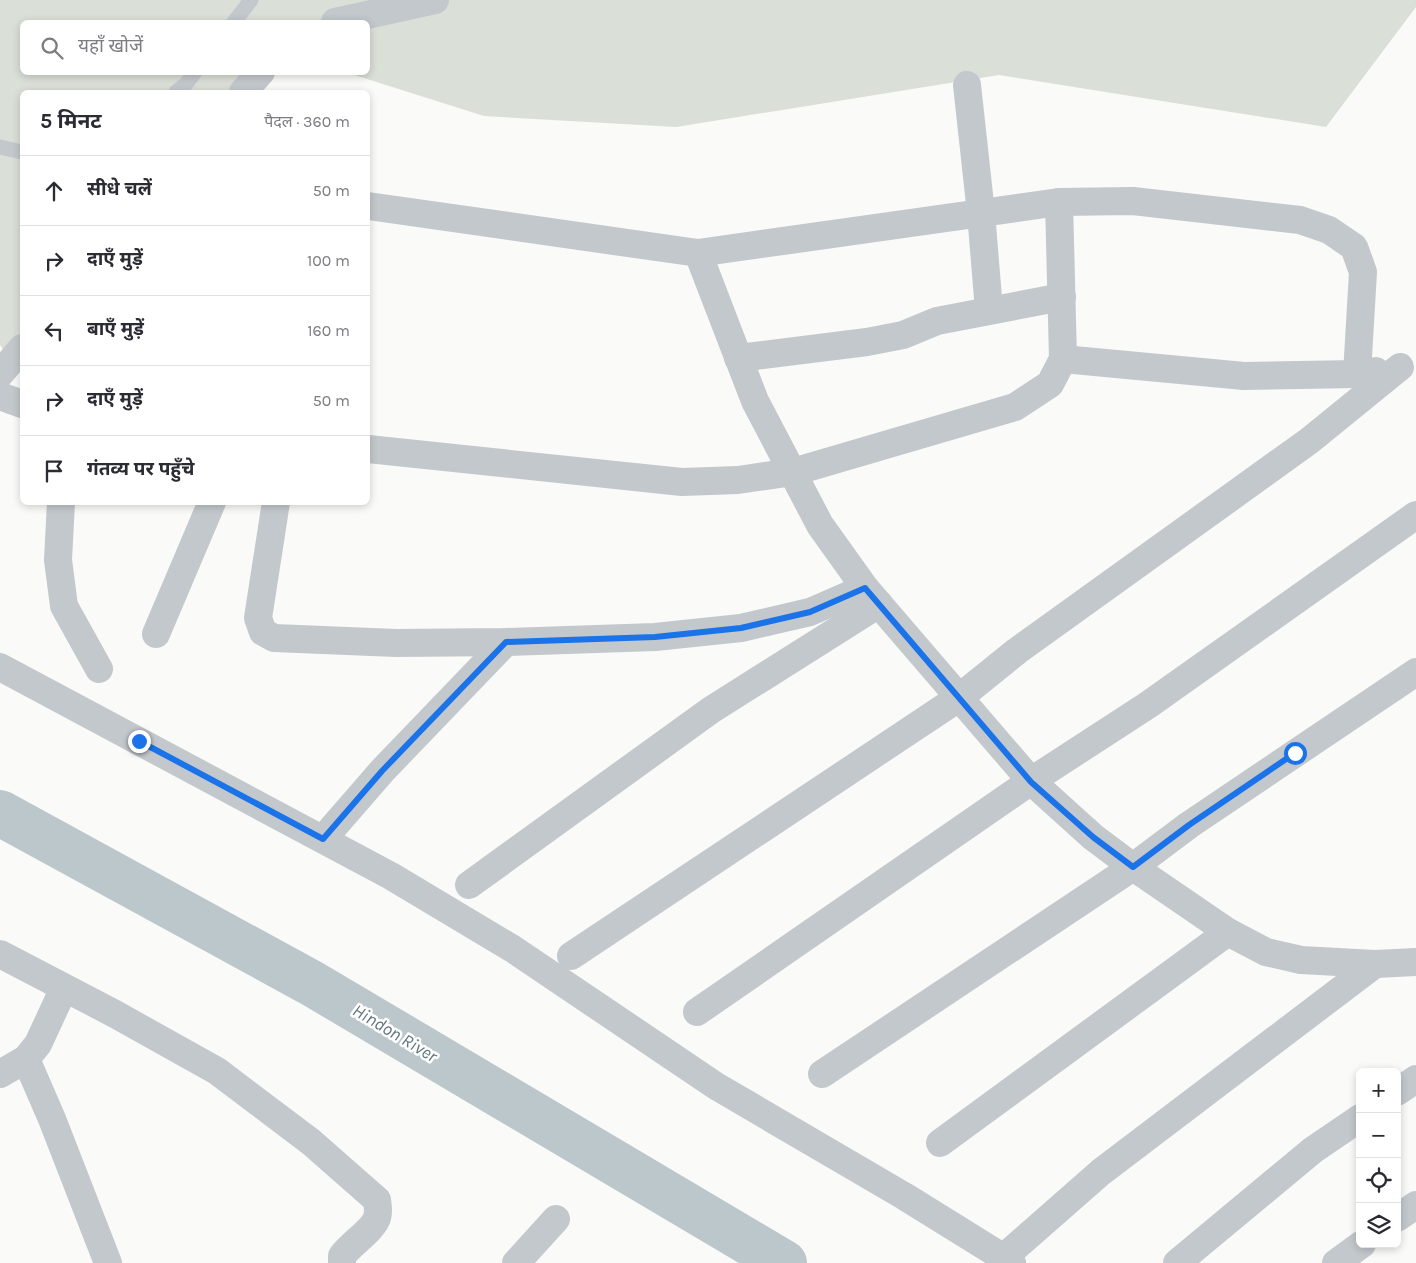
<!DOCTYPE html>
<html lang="hi">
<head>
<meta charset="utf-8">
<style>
  body { margin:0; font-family:Karla,"Noto Sans Devanagari",sans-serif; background:#f7f7f7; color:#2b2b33 }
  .controls { position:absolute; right:15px; bottom:15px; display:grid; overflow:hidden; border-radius:8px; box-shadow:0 2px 8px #0003 }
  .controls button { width:45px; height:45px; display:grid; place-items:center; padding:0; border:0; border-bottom:1px solid #e1e1e2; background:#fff; color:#2b2b33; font:25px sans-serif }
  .stop { position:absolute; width:15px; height:15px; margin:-11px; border:4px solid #1a73e8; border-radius:50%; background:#fff }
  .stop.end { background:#1a73e8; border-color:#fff; box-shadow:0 1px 5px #0008 }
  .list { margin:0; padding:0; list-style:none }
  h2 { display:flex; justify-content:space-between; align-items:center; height:65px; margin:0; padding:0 20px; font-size:21px }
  h2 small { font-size:16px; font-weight:400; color:#7c7c81 }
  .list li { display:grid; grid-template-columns:32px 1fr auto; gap:15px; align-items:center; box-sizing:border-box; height:70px; padding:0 20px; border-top:1px solid #e1e1e2 }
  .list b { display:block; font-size:19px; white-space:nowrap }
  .list em { font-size:16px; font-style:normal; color:#7c7c81 }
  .icon { flex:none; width:28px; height:28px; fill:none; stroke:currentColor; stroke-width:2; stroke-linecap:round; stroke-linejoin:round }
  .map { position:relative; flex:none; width:1416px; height:1263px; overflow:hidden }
  .search { position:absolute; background:#fff; box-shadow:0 2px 8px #0003; left:20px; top:20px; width:350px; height:55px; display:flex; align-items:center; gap:12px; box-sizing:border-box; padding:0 18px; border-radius:8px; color:#7c7c81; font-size:19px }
  .panel { position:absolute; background:#fff; box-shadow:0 2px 8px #0003; left:20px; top:90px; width:350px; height:415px; border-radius:8px }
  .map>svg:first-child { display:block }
</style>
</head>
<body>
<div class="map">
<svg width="1416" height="1263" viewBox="0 0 1416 1263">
  <rect width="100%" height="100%" fill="#fafaf8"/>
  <!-- green -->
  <polygon fill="#dadfd7" points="0,0 1416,0 1416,7 1326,127 999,75 676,127 484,116 348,73 368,72 368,22 22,22 22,72 251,73 233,92 22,92 22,332 5,352 0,345"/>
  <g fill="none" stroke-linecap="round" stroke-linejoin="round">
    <!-- river -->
    <polyline stroke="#bbc7cb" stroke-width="46" points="0,813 313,984 784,1263"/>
    <!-- service -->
    <g stroke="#c3c8cc" stroke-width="15">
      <polyline points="234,22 251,0"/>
      <polyline points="176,92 186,84 195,72"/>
      <polyline points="0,147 22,152"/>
    </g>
    <!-- minor -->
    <g stroke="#c3c8cc" stroke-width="28">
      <polyline points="335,22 435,0"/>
      <polyline points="967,85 981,213 989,310"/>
      <polyline points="243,92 261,72"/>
      <polyline points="368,206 698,253 1059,202 1133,201 1300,220 1329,230 1354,247 1363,272 1357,374"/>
      <polyline points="698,253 755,401 820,525 865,588 1031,781 1093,837 1133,867 1228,932 1266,952 1301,960 1375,964 1416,962"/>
      <polyline points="738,358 867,342 903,335 937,321 1062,297"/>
      <polyline points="1063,359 1244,376 1357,374 1376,371"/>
      <polyline points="0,374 22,348"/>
      <polyline points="0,396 22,404"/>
      <polyline points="368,449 682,482 738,480 793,472 1015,407 1050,384 1063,359 1059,202"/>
      <polyline points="61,502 58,560 64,606 99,669"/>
      <polyline points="276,502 258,618 263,632 274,638 396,643 506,642 655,637 741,628 810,612 865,588"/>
      <polyline points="156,634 212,502"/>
      <polyline points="0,667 391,876 513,949 716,1086 904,1196 1012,1263"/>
      <polyline points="323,839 382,771 506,642"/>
      <polyline points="469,885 711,710 879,604"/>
      <path d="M0,954L115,1014L217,1071L311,1142L377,1200C378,1207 379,1214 376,1220C371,1231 350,1245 342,1256V1263"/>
      <polyline points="571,956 960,697 1017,651 1309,441 1400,367"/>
      <polyline points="697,1012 1031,781 1148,705 1416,515"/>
      <polyline points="26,1059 52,1119 108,1263"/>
      <polyline points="0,1074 26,1059 38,1044 64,988"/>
      <polyline points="822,1074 1133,867 1189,825 1416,672"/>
      <polyline points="1397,1092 1416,1079"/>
      <polyline points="940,1143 1228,932"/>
      <polyline points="1397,1218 1416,1205"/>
      <polyline points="1003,1258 1101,1172 1375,964"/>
      <polyline points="516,1263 556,1219"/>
      <polyline points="1177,1263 1313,1150 1360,1118"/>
      <polyline points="1336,1263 1362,1244"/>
    </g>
  </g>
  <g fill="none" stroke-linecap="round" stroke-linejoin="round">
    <!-- route -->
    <polyline stroke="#1a73e8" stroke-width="6" points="139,741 323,839 382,771 506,642 655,637 741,628 810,612 865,588 1031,782 1093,837 1133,867 1189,825 1295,753"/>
  </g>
  <g text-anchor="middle" stroke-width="5" stroke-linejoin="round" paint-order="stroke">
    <!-- water labels -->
    <g font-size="18" font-style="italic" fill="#60757c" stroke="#fff">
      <text transform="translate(395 1033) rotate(31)" y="6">Hindon River</text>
    </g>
  </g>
</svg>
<div class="controls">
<button>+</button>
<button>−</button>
<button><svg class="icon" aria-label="locate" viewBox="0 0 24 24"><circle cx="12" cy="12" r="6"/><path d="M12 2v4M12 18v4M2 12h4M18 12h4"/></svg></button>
<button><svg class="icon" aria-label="layers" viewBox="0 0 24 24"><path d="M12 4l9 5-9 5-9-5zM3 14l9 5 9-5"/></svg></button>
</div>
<div class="stop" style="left:1295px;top:753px"></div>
<div class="stop end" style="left:139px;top:741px"></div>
<div class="search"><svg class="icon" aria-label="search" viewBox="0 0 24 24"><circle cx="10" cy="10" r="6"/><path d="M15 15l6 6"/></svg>यहाँ खोजें</div>
<section class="panel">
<h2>5 मिनट<small>पैदल · 360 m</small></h2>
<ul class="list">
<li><svg class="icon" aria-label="ahead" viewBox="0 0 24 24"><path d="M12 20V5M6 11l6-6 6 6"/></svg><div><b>सीधे चलें</b></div><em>50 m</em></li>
<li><svg class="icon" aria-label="right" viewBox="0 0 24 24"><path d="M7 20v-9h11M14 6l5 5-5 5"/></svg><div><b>दाएँ मुड़ें</b></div><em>100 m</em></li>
<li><svg class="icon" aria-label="left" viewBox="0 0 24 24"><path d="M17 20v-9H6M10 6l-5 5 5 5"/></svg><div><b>बाएँ मुड़ें</b></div><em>160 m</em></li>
<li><svg class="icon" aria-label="right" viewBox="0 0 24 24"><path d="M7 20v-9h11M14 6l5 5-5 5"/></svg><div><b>दाएँ मुड़ें</b></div><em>50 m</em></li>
<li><svg class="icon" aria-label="arrive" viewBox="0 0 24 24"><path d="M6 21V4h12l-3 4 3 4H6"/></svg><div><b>गंतव्य पर पहुँचे</b></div></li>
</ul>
</section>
</div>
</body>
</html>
